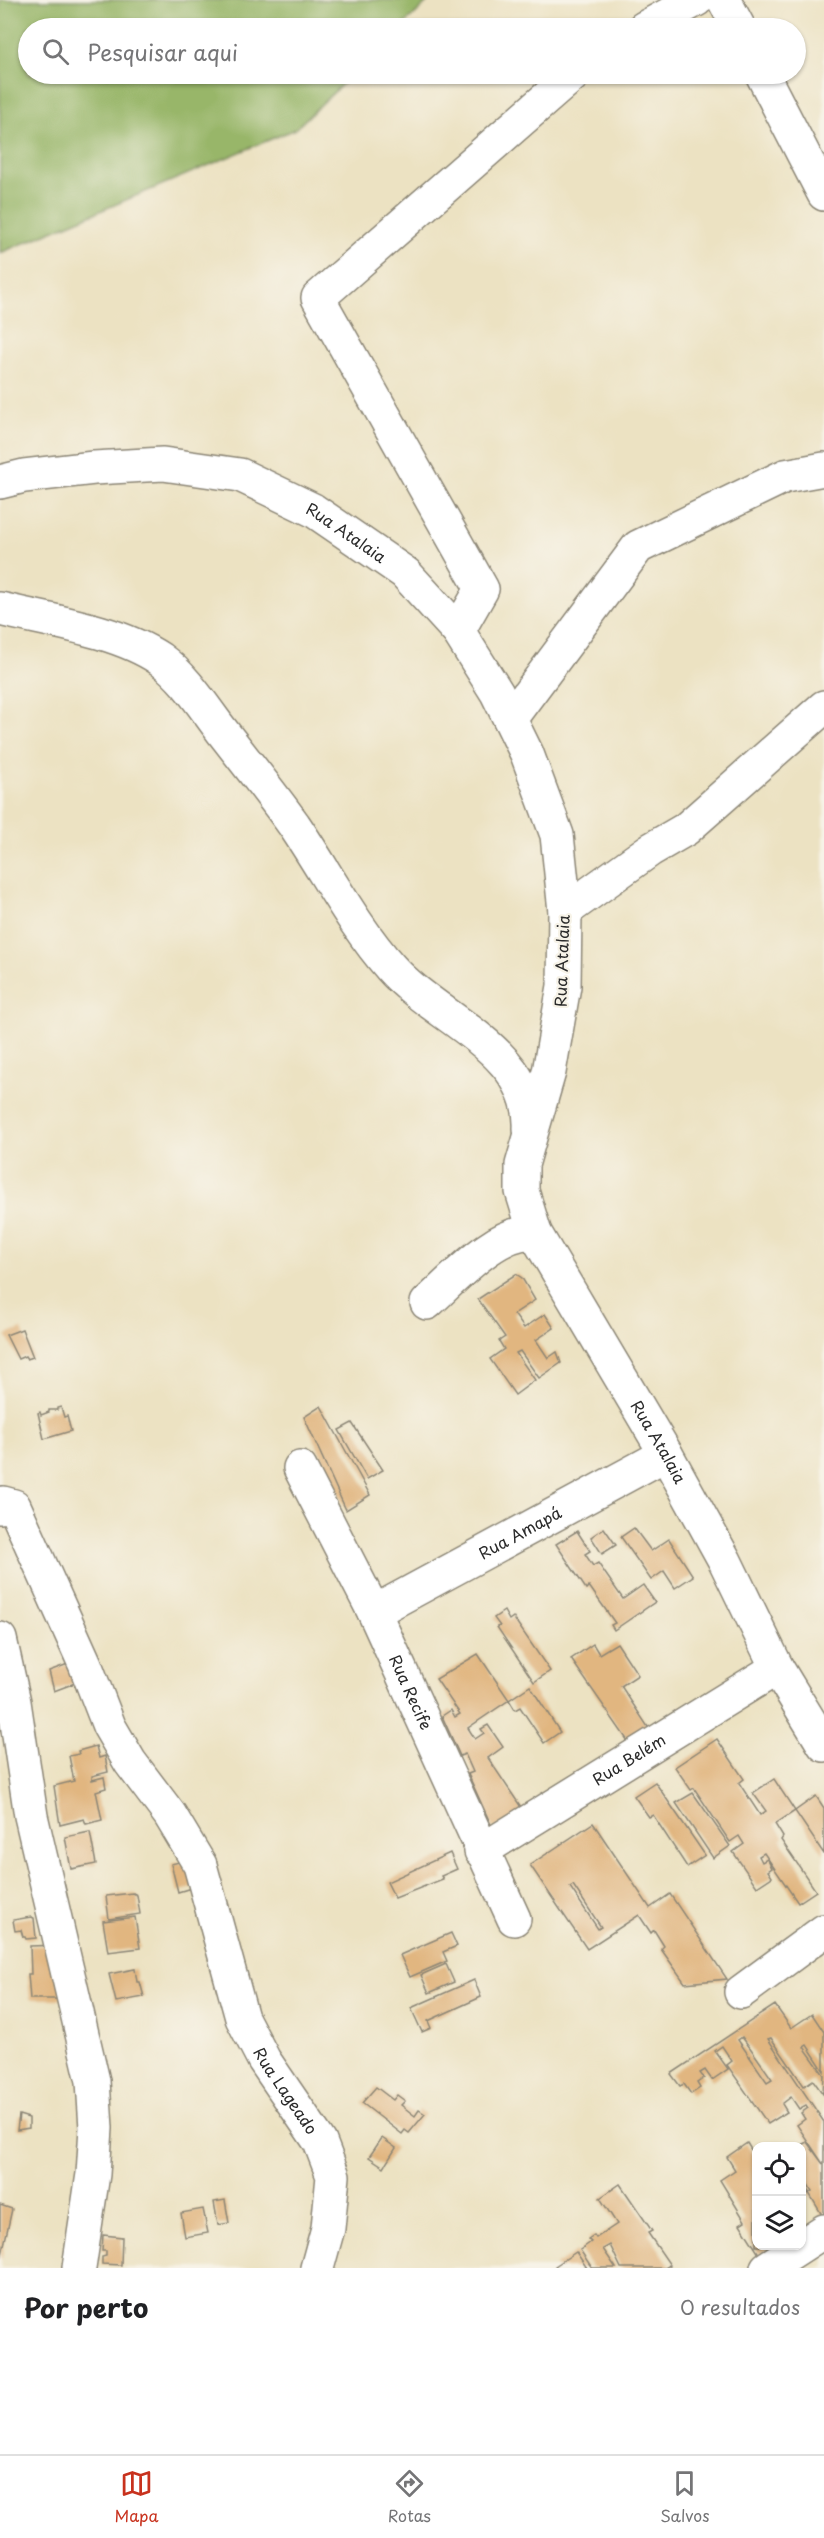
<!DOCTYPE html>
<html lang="pt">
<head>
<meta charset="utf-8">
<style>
  body { margin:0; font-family:"Playpen Sans",sans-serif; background:#f2f2f2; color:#202124 }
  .controls { position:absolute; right:18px; bottom:18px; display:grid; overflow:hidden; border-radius:12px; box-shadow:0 2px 4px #0004 }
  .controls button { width:54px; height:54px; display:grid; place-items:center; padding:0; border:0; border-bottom:2px solid #e0e0e0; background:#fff; color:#202124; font:30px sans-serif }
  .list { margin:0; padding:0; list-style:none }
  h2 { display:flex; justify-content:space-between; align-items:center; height:78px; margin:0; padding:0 24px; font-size:26px }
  h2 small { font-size:20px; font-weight:400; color:#757577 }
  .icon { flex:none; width:33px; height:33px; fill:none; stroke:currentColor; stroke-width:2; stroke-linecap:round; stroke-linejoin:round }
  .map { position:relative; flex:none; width:824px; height:2268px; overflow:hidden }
  .search { position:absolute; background:#fff; box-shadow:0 2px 4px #0004; left:18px; right:18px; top:18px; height:66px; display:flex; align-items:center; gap:15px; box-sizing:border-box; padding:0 21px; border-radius:33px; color:#757577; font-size:22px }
  .sheet { height:186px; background:#fff }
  nav { display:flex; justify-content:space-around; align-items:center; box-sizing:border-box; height:84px; border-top:2px solid #e0e0e0; background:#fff; font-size:16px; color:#757577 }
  nav a { display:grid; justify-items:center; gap:3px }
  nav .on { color:#c8321e }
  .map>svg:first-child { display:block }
</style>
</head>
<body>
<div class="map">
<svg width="824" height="2268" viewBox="0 0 824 2268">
  <rect width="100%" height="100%" fill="#f7f3e8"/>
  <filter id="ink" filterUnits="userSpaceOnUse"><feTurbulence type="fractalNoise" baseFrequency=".0167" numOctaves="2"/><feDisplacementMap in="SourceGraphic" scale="12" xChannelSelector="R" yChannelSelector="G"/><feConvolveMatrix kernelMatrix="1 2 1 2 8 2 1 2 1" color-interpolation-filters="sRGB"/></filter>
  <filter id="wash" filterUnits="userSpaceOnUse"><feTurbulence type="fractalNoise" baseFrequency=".008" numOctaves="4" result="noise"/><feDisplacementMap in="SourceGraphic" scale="24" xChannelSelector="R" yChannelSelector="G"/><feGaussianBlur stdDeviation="1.35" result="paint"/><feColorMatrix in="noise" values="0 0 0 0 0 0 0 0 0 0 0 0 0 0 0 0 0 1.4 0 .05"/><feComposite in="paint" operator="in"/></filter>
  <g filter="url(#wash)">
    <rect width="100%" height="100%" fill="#ece2c2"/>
    <!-- forest -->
    <polygon fill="#98b669" stroke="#62704a" stroke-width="1.5" points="0,0 430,0 400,28 28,28 28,74 353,74 295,129 0,253"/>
    <g id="blocks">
      <!-- building -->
      <g fill="#e1b680" fill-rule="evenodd">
        <polygon points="516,1274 522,1278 535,1300 514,1314 524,1328 545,1314 554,1328 536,1340 548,1358 557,1352 561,1363 539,1378 520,1351 516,1353 535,1380 515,1395 490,1359 504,1349 499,1341 505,1337 478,1299"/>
        <polygon points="22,1329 33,1357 27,1359 25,1356 18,1359 6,1335"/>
        <polygon points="321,1406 370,1495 346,1510 304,1417"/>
        <polygon points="61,1407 64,1417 67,1416 71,1431 44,1439 38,1413 40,1412 41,1415 49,1412 49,1410 57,1410 57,1408"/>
        <polygon points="352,1423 383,1470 367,1479 339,1430"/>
        <polygon points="604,1528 616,1545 602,1554 591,1537"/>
        <polygon points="634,1528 651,1551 669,1539 693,1576 675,1588 664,1571 651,1580 621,1537"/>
        <polygon points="577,1531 590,1551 585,1554 593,1566 598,1563 623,1599 643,1585 655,1602 614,1630 611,1625 615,1623 589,1586 586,1589 556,1544"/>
        <polygon points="504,1611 509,1620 513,1617 550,1671 534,1682 497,1627 500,1626 494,1618"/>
        <polygon points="617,1643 638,1675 621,1686 650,1730 630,1744 571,1659 593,1644 599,1654"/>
        <polygon points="478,1654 509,1700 468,1728 475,1739 484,1733 481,1729 488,1725 503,1747 488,1758 525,1813 493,1829 468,1774 473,1772 465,1754 460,1756 442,1716 451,1710 455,1717 460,1714 436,1679"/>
        <polygon points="68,1664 75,1683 54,1691 49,1671"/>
        <polygon points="530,1686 560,1732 544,1743 520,1707 515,1710 509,1700"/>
        <polygon points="717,1739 744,1779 739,1783 760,1815 766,1811 753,1793 774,1779 795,1811 775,1824 783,1837 781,1840 816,1891 798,1903 764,1853 759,1856 762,1862 767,1859 772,1868 768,1871 772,1877 757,1887 733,1852 744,1844 739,1836 730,1842 694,1788 691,1790 675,1767"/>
        <polygon points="96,1746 99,1758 105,1756 108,1772 92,1776 92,1780 104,1777 106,1788 96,1791 102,1820 86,1824 84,1819 60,1825 54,1786 74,1781 69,1756 79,1754 78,1751"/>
        <polygon points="655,1782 705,1855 687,1867 653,1815 649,1817 634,1796"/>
        <polygon points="693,1793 730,1846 713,1858 676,1803"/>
        <polygon points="816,1796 824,1808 824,1854 795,1811"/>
        <path d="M593,1823L650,1908L670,1894L727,1979L685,1983L661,1949L664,1946L654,1930L651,1933L639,1915L587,1949L530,1865ZM573,1885L601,1927L598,1929L570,1887Z"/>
        <polygon points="90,1832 96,1864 71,1869 65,1837"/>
        <polygon points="450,1853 457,1869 441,1876 443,1879 395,1898 387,1882"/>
        <polygon points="179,1862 180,1864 188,1862 201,1885 178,1892 171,1864"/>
        <polygon points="133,1893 137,1895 140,1914 109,1919 106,1896"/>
        <polygon points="31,1917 34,1918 36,1938 26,1939 25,1937 23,1937 21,1930 15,1931 13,1920"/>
        <polygon points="135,1917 140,1948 108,1952 103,1921"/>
        <polygon points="451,1933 457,1946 443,1952 447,1961 410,1977 400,1955"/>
        <polygon points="60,1945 65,1999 30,1999 28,1974 31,1974 30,1946"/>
        <polygon points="446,1964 454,1982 429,1993 421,1975"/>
        <polygon points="135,1969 137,1982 140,1982 144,1997 116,2002 109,1974"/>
        <polygon points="474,1980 481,1997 428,2021 431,2028 422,2032 411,2008"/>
        <path d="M775,2005L791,2028L812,2014L824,2032V2071L807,2045L804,2047L824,2075L823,2094L813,2080L804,2086L771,2038L768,2039L824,2122V2213L822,2215L809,2193L802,2198V2181L809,2193L812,2191L802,2175L801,2145L807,2142L823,2164L797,2125L805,2119L801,2113L808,2108L806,2105L799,2109L791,2097L782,2104L787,2112L768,2124L727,2065L732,2061L722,2046L715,2051L728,2069L712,2080L705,2070L700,2073L704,2078L697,2083L700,2088L691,2094L684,2084L680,2086L671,2074ZM742,2037L751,2049L772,2079L767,2082L738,2040Z"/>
        <polygon points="376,2087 393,2100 397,2095 405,2101 401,2105 415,2116 419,2110 425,2114 409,2133 405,2130 402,2134 362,2103"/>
        <polygon points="19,2115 29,2118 29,2128 17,2130"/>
        <polygon points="382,2138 396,2148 384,2167 369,2157"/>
        <polygon points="747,2143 756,2158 756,2246 773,2246 759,2254 740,2224 745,2221 720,2180 735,2170 727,2157"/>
        <polygon points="620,2184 652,2231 648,2233 670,2265 665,2268 621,2268 610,2245 603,2249 616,2268 592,2268 580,2250 591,2242 588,2239 594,2235 596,2238 617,2224 600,2198"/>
        <polygon points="225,2200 229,2223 218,2225 214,2202"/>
        <polygon points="0,2205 12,2209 1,2259 0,2259"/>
        <polygon points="203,2209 208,2233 185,2237 181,2213"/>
        <polygon points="103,2235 122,2237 121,2265 102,2264 102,2257 106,2256 106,2251 102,2251"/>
        <polygon points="576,2252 587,2268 557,2268 555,2266"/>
      </g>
    </g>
  </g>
  <g filter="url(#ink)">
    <use href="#blocks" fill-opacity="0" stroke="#8c8676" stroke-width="1.5"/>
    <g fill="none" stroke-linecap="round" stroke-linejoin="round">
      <defs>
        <g id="street">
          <polyline points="724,0 739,28"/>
          <polyline points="644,28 696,0"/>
          <polyline points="762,74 824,194"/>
          <path id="s1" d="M0,482L24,476L94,468L163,464L240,475L313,510L405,573L458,631L497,693L527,754L557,835L565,911L564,986L549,1072L522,1165V1191L535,1233L666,1454L725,1561L777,1668L824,1745"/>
          <path d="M0,609C50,621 117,630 160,659C185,677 203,706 222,731C246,762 271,793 294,825C326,872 353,925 391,968C436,1019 534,1051 530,1129"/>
          <polyline points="458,631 482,589 318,298 574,74"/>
          <polyline points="510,719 638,547 785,476 824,469"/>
          <polyline points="565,911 650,850 686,829 824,707"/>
          <path d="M427,1303C453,1280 498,1228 535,1233"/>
          <path id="s2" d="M300,1468L374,1612L514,1919"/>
          <path id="s3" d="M0,1507L3,1503L14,1506L85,1664L109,1726L130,1762L170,1815L200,1865L242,2018L264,2060L320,2142L333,2176L328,2228L317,2268"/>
          <path id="s4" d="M374,1612L666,1454"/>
          <polyline points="0,1639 14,1702 31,1816 93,2081 96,2128 93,2174 79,2268"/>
          <path id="s5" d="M481,1851L777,1668"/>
          <polyline points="741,1992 824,1931"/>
          <polyline points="767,2268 824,2231"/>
        </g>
      </defs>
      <!-- street casing -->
      <use href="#street" stroke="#8c8676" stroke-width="36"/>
      <!-- street -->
      <use href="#street" stroke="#fff" stroke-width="33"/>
    </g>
  </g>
  <g text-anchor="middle" stroke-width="4.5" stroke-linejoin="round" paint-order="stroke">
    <!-- street labels -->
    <g font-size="16" fill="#2b2b2b" stroke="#f7f3e8">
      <text dy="6" stroke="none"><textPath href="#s1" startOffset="363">Rua Atalaia</textPath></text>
      <text transform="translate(562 961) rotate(-88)" y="6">Rua Atalaia</text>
      <text dy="6" stroke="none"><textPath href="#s1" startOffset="1389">Rua Atalaia</textPath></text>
      <text dy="6" stroke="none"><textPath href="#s4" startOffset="166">Rua Amapá</textPath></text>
      <text dy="6" stroke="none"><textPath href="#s2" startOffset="250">Rua Recife</textPath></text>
      <text dy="6" stroke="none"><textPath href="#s5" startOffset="174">Rua Belém</textPath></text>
      <text dy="6" stroke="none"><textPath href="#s3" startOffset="666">Rua Lageado</textPath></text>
    </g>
  </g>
</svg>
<div class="controls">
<button><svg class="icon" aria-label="locate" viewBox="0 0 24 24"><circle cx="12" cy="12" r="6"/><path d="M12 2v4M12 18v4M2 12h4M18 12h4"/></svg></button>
<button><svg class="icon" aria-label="layers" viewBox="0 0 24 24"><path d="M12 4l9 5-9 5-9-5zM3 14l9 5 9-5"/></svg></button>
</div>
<div class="search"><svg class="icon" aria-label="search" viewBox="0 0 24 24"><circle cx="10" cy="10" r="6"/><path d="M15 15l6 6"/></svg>Pesquisar aqui</div>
</div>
<section class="sheet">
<h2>Por perto<small>0 resultados</small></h2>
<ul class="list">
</ul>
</section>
<nav>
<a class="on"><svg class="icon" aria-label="map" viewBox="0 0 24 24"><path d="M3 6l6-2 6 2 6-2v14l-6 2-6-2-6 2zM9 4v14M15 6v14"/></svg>Mapa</a>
<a><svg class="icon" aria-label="directions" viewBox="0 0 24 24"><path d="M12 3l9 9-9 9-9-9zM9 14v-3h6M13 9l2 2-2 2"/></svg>Rotas</a>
<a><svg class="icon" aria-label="saved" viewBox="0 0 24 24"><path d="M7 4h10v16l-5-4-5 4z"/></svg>Salvos</a>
</nav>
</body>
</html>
